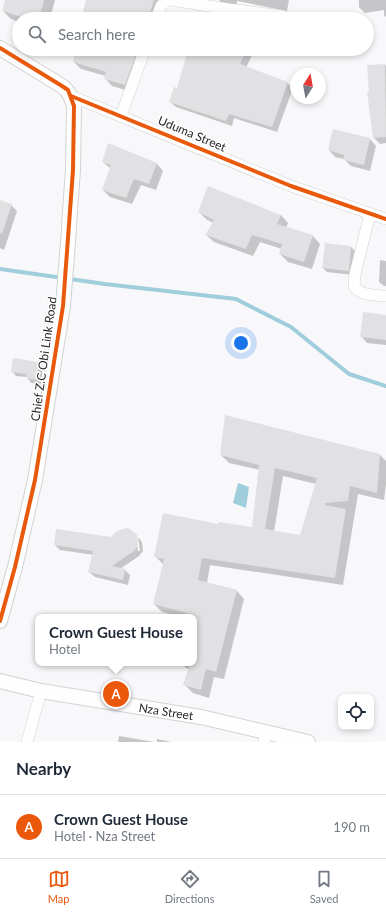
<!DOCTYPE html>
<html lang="en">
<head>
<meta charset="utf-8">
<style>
  body { margin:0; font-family:Lato,sans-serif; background:#f6f6f7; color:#1f2937 }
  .controls { position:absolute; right:12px; bottom:12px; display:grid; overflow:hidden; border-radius:8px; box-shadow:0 2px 6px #0003 }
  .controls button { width:36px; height:36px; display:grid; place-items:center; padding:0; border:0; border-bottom:1px solid #e0e1e3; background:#fff; color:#1f2937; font:20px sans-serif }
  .compass { position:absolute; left:290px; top:68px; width:36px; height:36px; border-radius:50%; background:#fff; box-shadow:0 2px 6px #0003; rotate:11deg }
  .you { position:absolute; left:241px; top:343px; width:14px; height:14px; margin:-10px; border:3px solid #fff; border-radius:50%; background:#1a73e8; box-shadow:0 0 0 6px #1a73e833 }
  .badge { display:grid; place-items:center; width:26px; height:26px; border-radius:50%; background:#ea580c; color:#fff; font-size:13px; font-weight:700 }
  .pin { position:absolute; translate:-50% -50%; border:2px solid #fff; box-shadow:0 1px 4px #0006 }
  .popup { position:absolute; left:35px; top:614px; width:162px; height:52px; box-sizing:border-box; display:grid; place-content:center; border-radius:8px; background:#fff; filter:drop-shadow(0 1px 3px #0005); font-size:13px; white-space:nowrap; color:#747a83 }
  .popup b { font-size:15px; color:#1f2937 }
  .popup::after { content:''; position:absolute; left:50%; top:100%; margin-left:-8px; border:8px solid transparent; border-top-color:#fff }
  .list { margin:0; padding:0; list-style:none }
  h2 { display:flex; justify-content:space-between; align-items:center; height:52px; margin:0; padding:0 16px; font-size:17px }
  h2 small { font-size:13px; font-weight:400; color:#747a83 }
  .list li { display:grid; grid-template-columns:26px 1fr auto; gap:12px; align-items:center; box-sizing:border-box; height:64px; padding:0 16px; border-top:1px solid #e0e1e3 }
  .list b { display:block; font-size:15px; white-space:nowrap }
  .list p { margin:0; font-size:13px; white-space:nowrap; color:#747a83 }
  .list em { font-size:13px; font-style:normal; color:#747a83 }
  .icon { flex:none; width:22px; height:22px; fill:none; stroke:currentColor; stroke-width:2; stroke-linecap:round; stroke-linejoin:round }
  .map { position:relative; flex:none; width:386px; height:742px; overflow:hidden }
  .search { position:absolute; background:#fff; box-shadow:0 2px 6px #0003; left:12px; right:12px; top:12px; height:44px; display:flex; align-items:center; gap:10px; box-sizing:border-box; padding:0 14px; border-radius:22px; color:#747a83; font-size:15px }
  .sheet { height:116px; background:#fff }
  nav { display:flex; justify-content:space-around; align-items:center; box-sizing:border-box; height:56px; border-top:1px solid #e0e1e3; background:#fff; font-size:11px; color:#747a83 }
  nav a { display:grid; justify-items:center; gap:2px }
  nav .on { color:#ea580c }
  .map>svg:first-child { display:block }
</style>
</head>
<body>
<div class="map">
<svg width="386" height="742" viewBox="0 0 386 742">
  <rect width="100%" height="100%" fill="#f8f8fa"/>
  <!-- water -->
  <polygon fill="#9fcddb" points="238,483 249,487 246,508 233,503"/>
  <!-- shadow -->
  <g fill="#0003" fill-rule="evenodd">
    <polygon points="6,0 55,0 50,19 19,19 19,22 11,19 3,11"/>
    <polygon points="87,0 163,0 157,19 86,19 88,15 84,11"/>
    <polygon points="219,0 289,0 287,11 237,1 236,9 226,7"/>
    <polygon points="359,0 386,0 386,17 384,15 384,10 365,13 359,7"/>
    <polygon points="77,49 148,49 132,92 112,86 105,78 106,76 81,69 74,62"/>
    <polygon points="191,49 245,49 252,55 246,68 287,83 293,88 277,132 234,118 232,126 176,107 170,102 178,89"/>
    <polygon points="385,65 386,66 386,143 380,144 374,138 370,93"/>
    <polygon points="334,130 370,139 376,146 370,171 351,166 344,159 335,157 329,150"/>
    <polygon points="109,144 157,164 163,171 156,190 141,185 132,204 110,197 103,190 111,169 103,162"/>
    <polygon points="0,201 11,205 17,211 4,250 0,248"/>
    <polygon points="199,212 281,215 288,223 286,228 313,236 320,244 312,269 288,262 280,254 282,249 260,242 253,256 214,242 206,235 214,223 207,220"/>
    <polygon points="351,247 355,251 353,275 327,272 323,268"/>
    <polygon points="380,260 386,261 386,286 384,286 379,282"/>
    <polygon points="386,316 386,345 367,343 361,336"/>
    <polygon points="13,359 39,363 43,367 41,384 31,383 27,377 16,376 12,371"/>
    <path d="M221,455H380L386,461V484L384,500L358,494L343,585L210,565L207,583L236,590L244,599L224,679L214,677L209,698L193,693L185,685L189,670L180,663H194V617H181L162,612L154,604L164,565L155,556L219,525L253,528L260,470L229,463ZM283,476L316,484L301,536L274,532Z"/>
    <polygon points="136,535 138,551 140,551 138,537 142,542 143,551 139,556 120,569 125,570 130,575 128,585 95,577 89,572 94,555 60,550 55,545"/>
    <polygon points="119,736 154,742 118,742"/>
    <polygon points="157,739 171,742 157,742"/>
  </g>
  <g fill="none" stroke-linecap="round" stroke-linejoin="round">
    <!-- stream -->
    <polyline stroke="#9fcddb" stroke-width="4" points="0,269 105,284 236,299 291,327 349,374 386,386"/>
  </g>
  <!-- building -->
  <g fill="#e1e1e3" fill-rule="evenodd">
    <polygon points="5,0 44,0 39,19 28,19 2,11"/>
    <polygon points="86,0 154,0 148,19 85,19 87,12 83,11"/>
    <polygon points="76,49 138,49 125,85 104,79 106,72 73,62"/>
    <polygon points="211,49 247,49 240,64 288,82 272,127 229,114 226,121 169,102 174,87 177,88 188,50 209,56"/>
    <polygon points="385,64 386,137 373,138 367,92 369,92 367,65"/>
    <polygon points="333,129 370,138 364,165 343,160 344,155 328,150"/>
    <polygon points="108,143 157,163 149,184 134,179 126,198 102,190 111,165 102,162"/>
    <polygon points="208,186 281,215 277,224 313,235 304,262 279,254 282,244 252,235 246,249 205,235 214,220 198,212"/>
    <polygon points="0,200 12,204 2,234 0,233"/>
    <polygon points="325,243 351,246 349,271 322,268"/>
    <polygon points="363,312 386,315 386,340 360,337"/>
    <polygon points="13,358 39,362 37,380 26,378 26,374 11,372"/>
    <path d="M225,415L380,454L377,493L350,486L348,501L325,503V505L346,509L335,578L202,558L198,580L237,590L216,672L206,669L201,690L183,685L190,663H194V617H189L190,614L153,604L164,559L154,557L163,513L218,524L219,522L252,527L259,465L220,455ZM275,468L317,478L300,535L265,529Z"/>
    <polygon points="126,528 130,529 137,535 138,546 134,551 112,566 125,569 123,580 88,572 93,551 54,545 56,529 111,537 117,531"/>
  </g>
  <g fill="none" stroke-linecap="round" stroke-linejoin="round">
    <defs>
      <g id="minor">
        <polyline points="171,0 228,9 283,16"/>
        <polyline points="156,19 161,6 167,0"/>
        <polyline points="71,96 291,186 386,219"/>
        <polyline points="121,116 145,49"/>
        <path d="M370,214L355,274L354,286C361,296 375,295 386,296"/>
        <polyline points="27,742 41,691"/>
        <polyline points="264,742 266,732"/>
      </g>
      <g id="tertiary">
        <path d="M0,48L62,86C69,91 71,97 74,106L73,170L69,225"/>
        <polyline points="0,621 15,567 35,480 63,306 69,229"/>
        <polyline points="0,681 41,691 201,717 308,742"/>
      </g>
    </defs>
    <!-- minor casing -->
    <use href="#minor" stroke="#d3d2d4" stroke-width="12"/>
    <!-- tertiary casing -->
    <use href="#tertiary" stroke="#d3d2d4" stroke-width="16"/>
    <!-- minor -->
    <use href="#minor" stroke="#fefefe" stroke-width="11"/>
    <!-- tertiary -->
    <use href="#tertiary" stroke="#fefefe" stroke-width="14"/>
    <defs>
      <g id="cycleway">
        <polyline points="0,48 62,86 68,90 74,106 73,170 63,306 35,480 15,567 0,621"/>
        <polyline points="71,96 291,186 386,219"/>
      </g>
    </defs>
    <!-- cycleway casing -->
    <use href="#cycleway" stroke="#fff" stroke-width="6"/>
    <!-- cycleway -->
    <use href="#cycleway" stroke="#e8590c" stroke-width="4"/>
  </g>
  <g text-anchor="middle" stroke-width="3" stroke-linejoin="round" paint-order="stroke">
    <!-- street labels -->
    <g font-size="12" fill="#262628" stroke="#fff">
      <text transform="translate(192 134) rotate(23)" y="4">Uduma Street</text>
      <text transform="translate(44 359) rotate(-82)" y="4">Chief Z.C Obi Link Road</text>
      <text transform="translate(166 712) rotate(9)" y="4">Nza Street</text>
    </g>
  </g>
</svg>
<div class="controls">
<button><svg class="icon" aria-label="locate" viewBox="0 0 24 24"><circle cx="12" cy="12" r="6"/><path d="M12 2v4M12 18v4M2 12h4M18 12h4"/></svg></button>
</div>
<svg class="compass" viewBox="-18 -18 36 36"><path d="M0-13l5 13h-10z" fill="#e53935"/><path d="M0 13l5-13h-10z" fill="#747a83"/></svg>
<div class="you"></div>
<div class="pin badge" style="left:116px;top:694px">A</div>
<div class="popup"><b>Crown Guest House</b>Hotel</div>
<div class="search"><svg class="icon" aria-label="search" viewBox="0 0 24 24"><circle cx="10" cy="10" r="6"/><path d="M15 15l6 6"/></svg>Search here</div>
</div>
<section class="sheet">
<h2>Nearby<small></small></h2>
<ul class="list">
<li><span class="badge">A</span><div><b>Crown Guest House</b><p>Hotel · Nza Street</p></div><em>190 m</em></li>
</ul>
</section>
<nav>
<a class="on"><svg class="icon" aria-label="map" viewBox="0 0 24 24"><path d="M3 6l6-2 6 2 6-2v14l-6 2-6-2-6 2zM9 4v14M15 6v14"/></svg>Map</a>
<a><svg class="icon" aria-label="directions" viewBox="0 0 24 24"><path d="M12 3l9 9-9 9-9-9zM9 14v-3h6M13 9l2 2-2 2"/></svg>Directions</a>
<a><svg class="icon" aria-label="saved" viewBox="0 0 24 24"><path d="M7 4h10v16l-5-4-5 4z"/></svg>Saved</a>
</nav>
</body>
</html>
